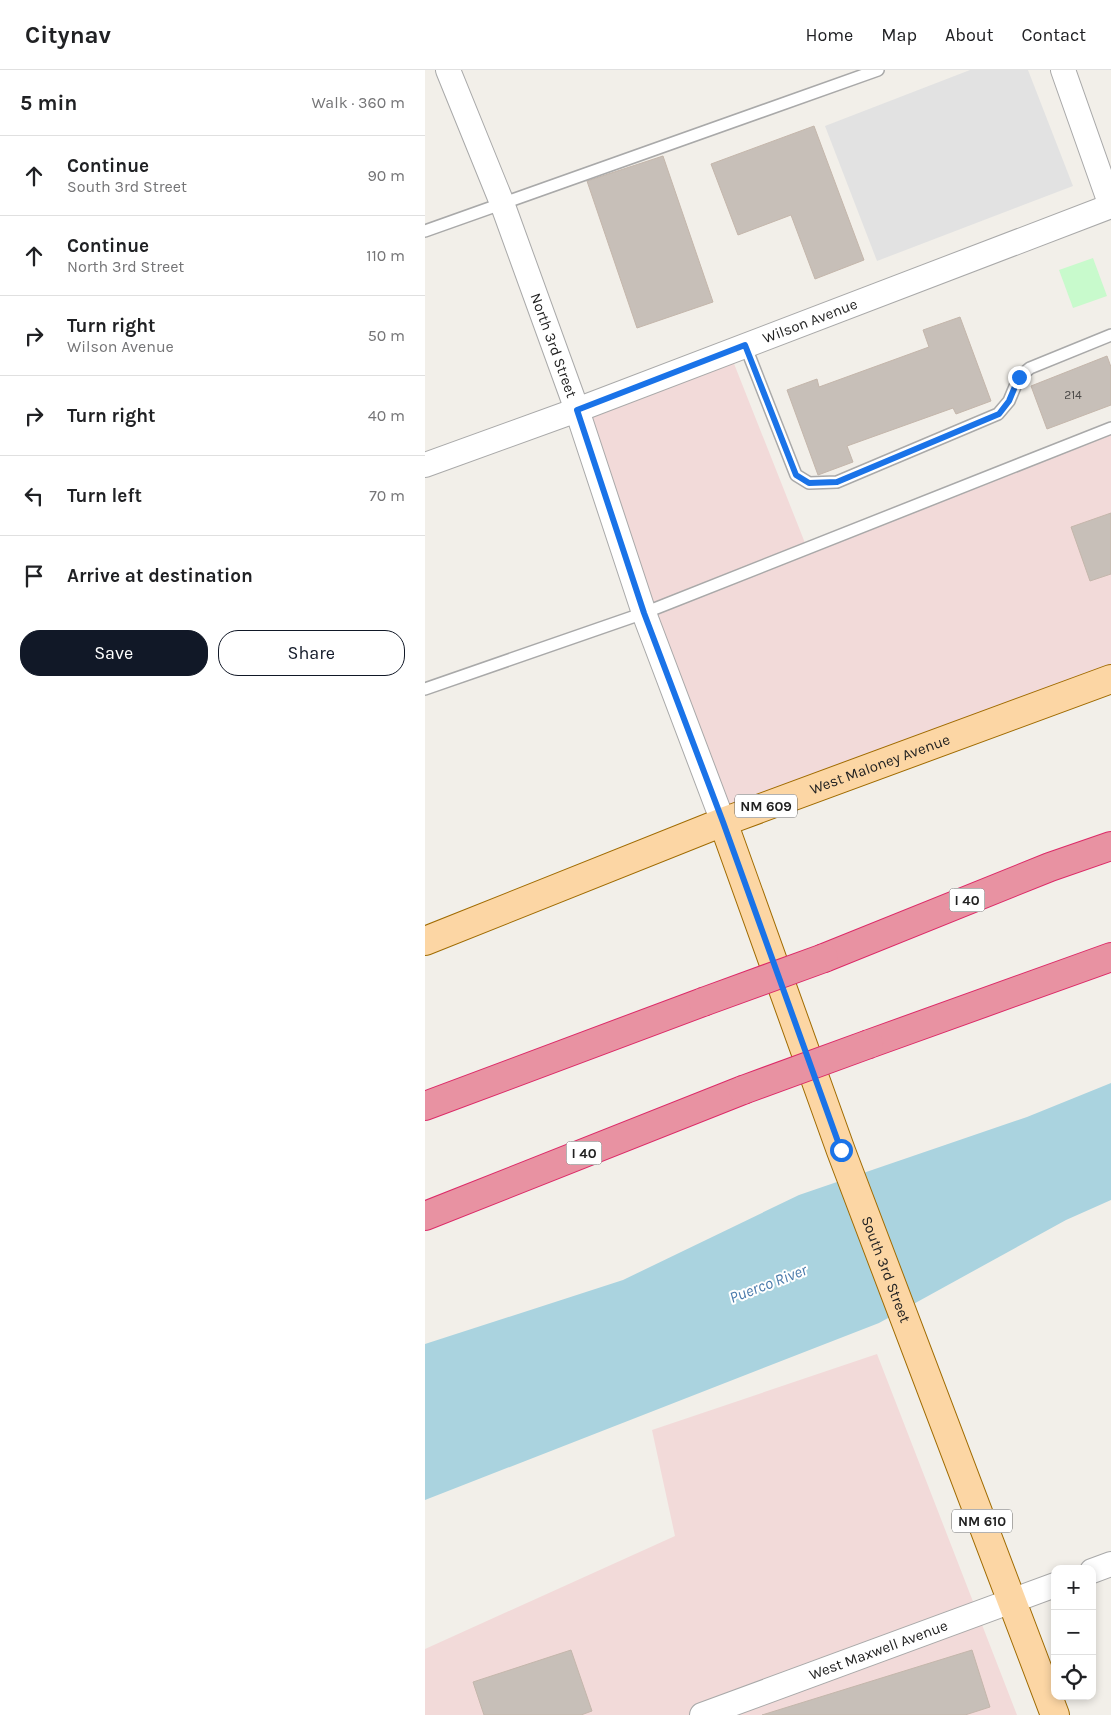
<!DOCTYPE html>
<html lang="en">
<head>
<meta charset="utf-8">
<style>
  body { margin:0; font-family:Karla,sans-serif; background:#f6f6f6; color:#202124 }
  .controls { position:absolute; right:15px; bottom:15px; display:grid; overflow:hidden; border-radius:10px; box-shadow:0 2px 8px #0003 }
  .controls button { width:45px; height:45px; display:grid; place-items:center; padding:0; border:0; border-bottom:1px solid #e0e0e0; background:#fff; color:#202124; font:25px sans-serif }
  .stop { position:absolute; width:15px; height:15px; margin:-11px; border:4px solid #1a73e8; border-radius:50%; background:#fff }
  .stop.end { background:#1a73e8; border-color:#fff; box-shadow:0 1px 5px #0008 }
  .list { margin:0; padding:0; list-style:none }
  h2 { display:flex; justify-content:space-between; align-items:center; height:65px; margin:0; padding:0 20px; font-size:21px }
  h2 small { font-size:16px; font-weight:400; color:#757577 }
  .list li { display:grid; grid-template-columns:32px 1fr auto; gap:15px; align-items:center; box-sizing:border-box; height:80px; padding:0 20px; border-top:1px solid #e0e0e0 }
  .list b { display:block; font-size:19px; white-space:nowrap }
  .list p { margin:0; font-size:16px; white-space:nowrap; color:#757577 }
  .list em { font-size:16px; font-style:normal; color:#757577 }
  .actions { display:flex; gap:10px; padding:15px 20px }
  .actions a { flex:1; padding:11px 0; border:1px solid #111827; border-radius:20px; text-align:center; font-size:18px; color:#111827 }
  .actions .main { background:#111827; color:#fff }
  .icon { flex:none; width:28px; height:28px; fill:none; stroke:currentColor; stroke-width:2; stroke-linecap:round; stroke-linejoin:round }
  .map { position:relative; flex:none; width:686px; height:1645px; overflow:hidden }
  header { display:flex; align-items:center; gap:30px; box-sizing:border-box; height:70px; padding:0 25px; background:#fff; border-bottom:1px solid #e0e0e0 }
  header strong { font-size:24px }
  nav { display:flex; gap:28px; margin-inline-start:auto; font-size:18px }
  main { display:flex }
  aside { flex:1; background:#fff }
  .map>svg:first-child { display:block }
</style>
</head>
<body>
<header>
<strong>Citynav</strong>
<nav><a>Home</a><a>Map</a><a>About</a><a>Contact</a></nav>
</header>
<main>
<aside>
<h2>5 min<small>Walk · 360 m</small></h2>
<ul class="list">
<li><svg class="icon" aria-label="ahead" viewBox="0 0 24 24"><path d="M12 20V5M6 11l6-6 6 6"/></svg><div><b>Continue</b><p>South 3rd Street</p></div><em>90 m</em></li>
<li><svg class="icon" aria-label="ahead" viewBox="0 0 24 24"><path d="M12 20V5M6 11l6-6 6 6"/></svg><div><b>Continue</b><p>North 3rd Street</p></div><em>110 m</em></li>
<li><svg class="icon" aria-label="right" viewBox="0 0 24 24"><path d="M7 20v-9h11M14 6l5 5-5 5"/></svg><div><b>Turn right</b><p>Wilson Avenue</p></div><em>50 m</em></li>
<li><svg class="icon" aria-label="right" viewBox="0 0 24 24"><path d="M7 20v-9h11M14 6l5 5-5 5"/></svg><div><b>Turn right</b></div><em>40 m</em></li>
<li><svg class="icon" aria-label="left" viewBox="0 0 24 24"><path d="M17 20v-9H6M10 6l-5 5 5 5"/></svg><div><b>Turn left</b></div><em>70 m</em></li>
<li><svg class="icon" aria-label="arrive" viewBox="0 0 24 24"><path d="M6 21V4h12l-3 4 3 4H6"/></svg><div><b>Arrive at destination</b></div></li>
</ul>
<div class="actions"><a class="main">Save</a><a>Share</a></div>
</aside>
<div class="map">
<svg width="686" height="1645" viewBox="0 0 686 1645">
  <rect width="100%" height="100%" fill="#f2efe9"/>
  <!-- commercial -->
  <g fill="#f2dad9">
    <polygon points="304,281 382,478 686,358 686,609 298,752 152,340"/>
    <polygon points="452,1284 592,1645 0,1645 0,1579 250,1466 227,1360"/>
  </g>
  <!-- park -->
  <polygon fill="#c8facc" points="668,188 682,226 648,238 634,200"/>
  <!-- parking -->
  <polygon fill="#e2e2e2" points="545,0 603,0 648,116 452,191 400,56"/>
  <!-- water -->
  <polygon fill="#aad3df" points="686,1013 686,1130 641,1150 454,1253 0,1430 0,1274 198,1210 374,1125 602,1047"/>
  <!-- building -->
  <g fill="#c7bfb8" stroke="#c4b6ab">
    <polygon points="389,56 439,190 390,209 366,145 313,165 286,94"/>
    <polygon points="238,86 288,232 212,258 162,111"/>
    <polygon points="535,247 566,331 531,344 528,338 422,376 428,392 393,405 362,320 392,309 394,317 504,277 498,260"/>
    <polygon points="682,286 686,297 686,335 622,359 606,316"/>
    <polygon points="686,443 686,504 665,511 646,457"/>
    <polygon points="146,1580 167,1641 156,1645 59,1645 48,1612"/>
    <polygon points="547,1580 565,1637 540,1645 337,1645"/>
  </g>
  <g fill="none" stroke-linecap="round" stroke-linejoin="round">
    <defs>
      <g id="service">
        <polyline points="0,161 453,0"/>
        <polyline points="320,275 371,405 384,413 412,412 573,344 584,331 594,307 605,298 686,265"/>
        <polyline points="0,619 219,543 686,358"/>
      </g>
      <g id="minor">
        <path id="s1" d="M23,0L77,133L152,340L219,543L298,752"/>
        <polyline points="638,0 686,136"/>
        <path id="s2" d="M0,395L152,340L686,136"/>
        <polyline points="667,1501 686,1494"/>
        <path id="s3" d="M277,1645L630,1515"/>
      </g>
      <g id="primary">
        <path id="s4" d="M298,752L416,1081L630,1645"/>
        <path id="s5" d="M0,871L298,752L686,609"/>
      </g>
      <g id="motorway">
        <polyline points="399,888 625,797 686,776"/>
        <polyline points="444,974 686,887"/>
        <polyline points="0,1036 278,932"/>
        <polyline points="0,1146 318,1020"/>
      </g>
    </defs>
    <!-- service casing -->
    <use href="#service" stroke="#a9a9a9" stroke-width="14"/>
    <!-- minor casing -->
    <use href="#minor" stroke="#a9a9a9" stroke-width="26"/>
    <!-- primary casing -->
    <use href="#primary" stroke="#a06b00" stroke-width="30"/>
    <!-- motorway casing -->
    <use href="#motorway" stroke="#dc2a67" stroke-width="30"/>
    <!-- service -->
    <use href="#service" stroke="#fff" stroke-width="11"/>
    <!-- minor -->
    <use href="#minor" stroke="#fff" stroke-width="24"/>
    <!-- primary -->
    <use href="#primary" stroke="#fcd6a4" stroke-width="28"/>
    <!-- motorway -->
    <use href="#motorway" stroke="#e892a2" stroke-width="28"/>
    <defs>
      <g id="motorway-bridge">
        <polyline points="278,932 399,888"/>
        <polyline points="318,1020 444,974"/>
      </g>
    </defs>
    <!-- motorway-bridge casing -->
    <use href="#motorway-bridge" stroke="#dc2a67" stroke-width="30" stroke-linecap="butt"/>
    <!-- motorway-bridge -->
    <use href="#motorway-bridge" stroke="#e892a2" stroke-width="28"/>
  </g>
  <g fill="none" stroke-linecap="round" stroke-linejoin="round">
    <!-- route -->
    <polyline stroke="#1a73e8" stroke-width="6" points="416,1080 298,752 219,543 152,340 320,275 371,405 384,413 412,412 574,344 584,331 594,307"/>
  </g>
  <g text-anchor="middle" stroke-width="4" stroke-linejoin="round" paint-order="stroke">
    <!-- number labels -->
    <g font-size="12" fill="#4b4948">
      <text x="648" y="329">214</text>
    </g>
    <!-- shield labels -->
    <g fill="#fff" stroke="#646464" stroke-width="1">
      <rect x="310" y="724.5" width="62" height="23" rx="4"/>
      <rect x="524.5" y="818.5" width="35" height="23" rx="4"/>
      <rect x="141.5" y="1071.5" width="35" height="23" rx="4"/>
      <rect x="527" y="1439.5" width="60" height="23" rx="4"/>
    </g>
    <g font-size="14" font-weight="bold" fill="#222">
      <text x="341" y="741">NM 609</text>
      <text x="542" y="835">I 40</text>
      <text x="159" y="1088">I 40</text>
      <text x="557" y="1456">NM 610</text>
    </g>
    <!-- street labels -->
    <g font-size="15" fill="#222" stroke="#fff">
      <text dy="5" stroke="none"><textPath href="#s2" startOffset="411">Wilson Avenue</textPath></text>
      <text dy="5" stroke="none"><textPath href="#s1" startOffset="295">North 3rd Street</textPath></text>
      <text dy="5" stroke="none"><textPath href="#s5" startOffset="488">West Maloney Avenue</textPath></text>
      <text dy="5" stroke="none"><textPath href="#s4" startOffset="476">South 3rd Street</textPath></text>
      <text dy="5" stroke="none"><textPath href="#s3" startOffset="188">West Maxwell Avenue</textPath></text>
    </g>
    <!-- water labels -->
    <g font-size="16" font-style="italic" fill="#4a7aab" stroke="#fff">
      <text transform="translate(343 1213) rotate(-21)" y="6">Puerco River</text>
    </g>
  </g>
</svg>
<div class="controls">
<button>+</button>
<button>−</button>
<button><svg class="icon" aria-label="locate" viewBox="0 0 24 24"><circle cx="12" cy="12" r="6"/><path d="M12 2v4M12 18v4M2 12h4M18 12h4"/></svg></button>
</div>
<div class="stop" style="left:416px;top:1080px"></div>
<div class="stop end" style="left:594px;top:307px"></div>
</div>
</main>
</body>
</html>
